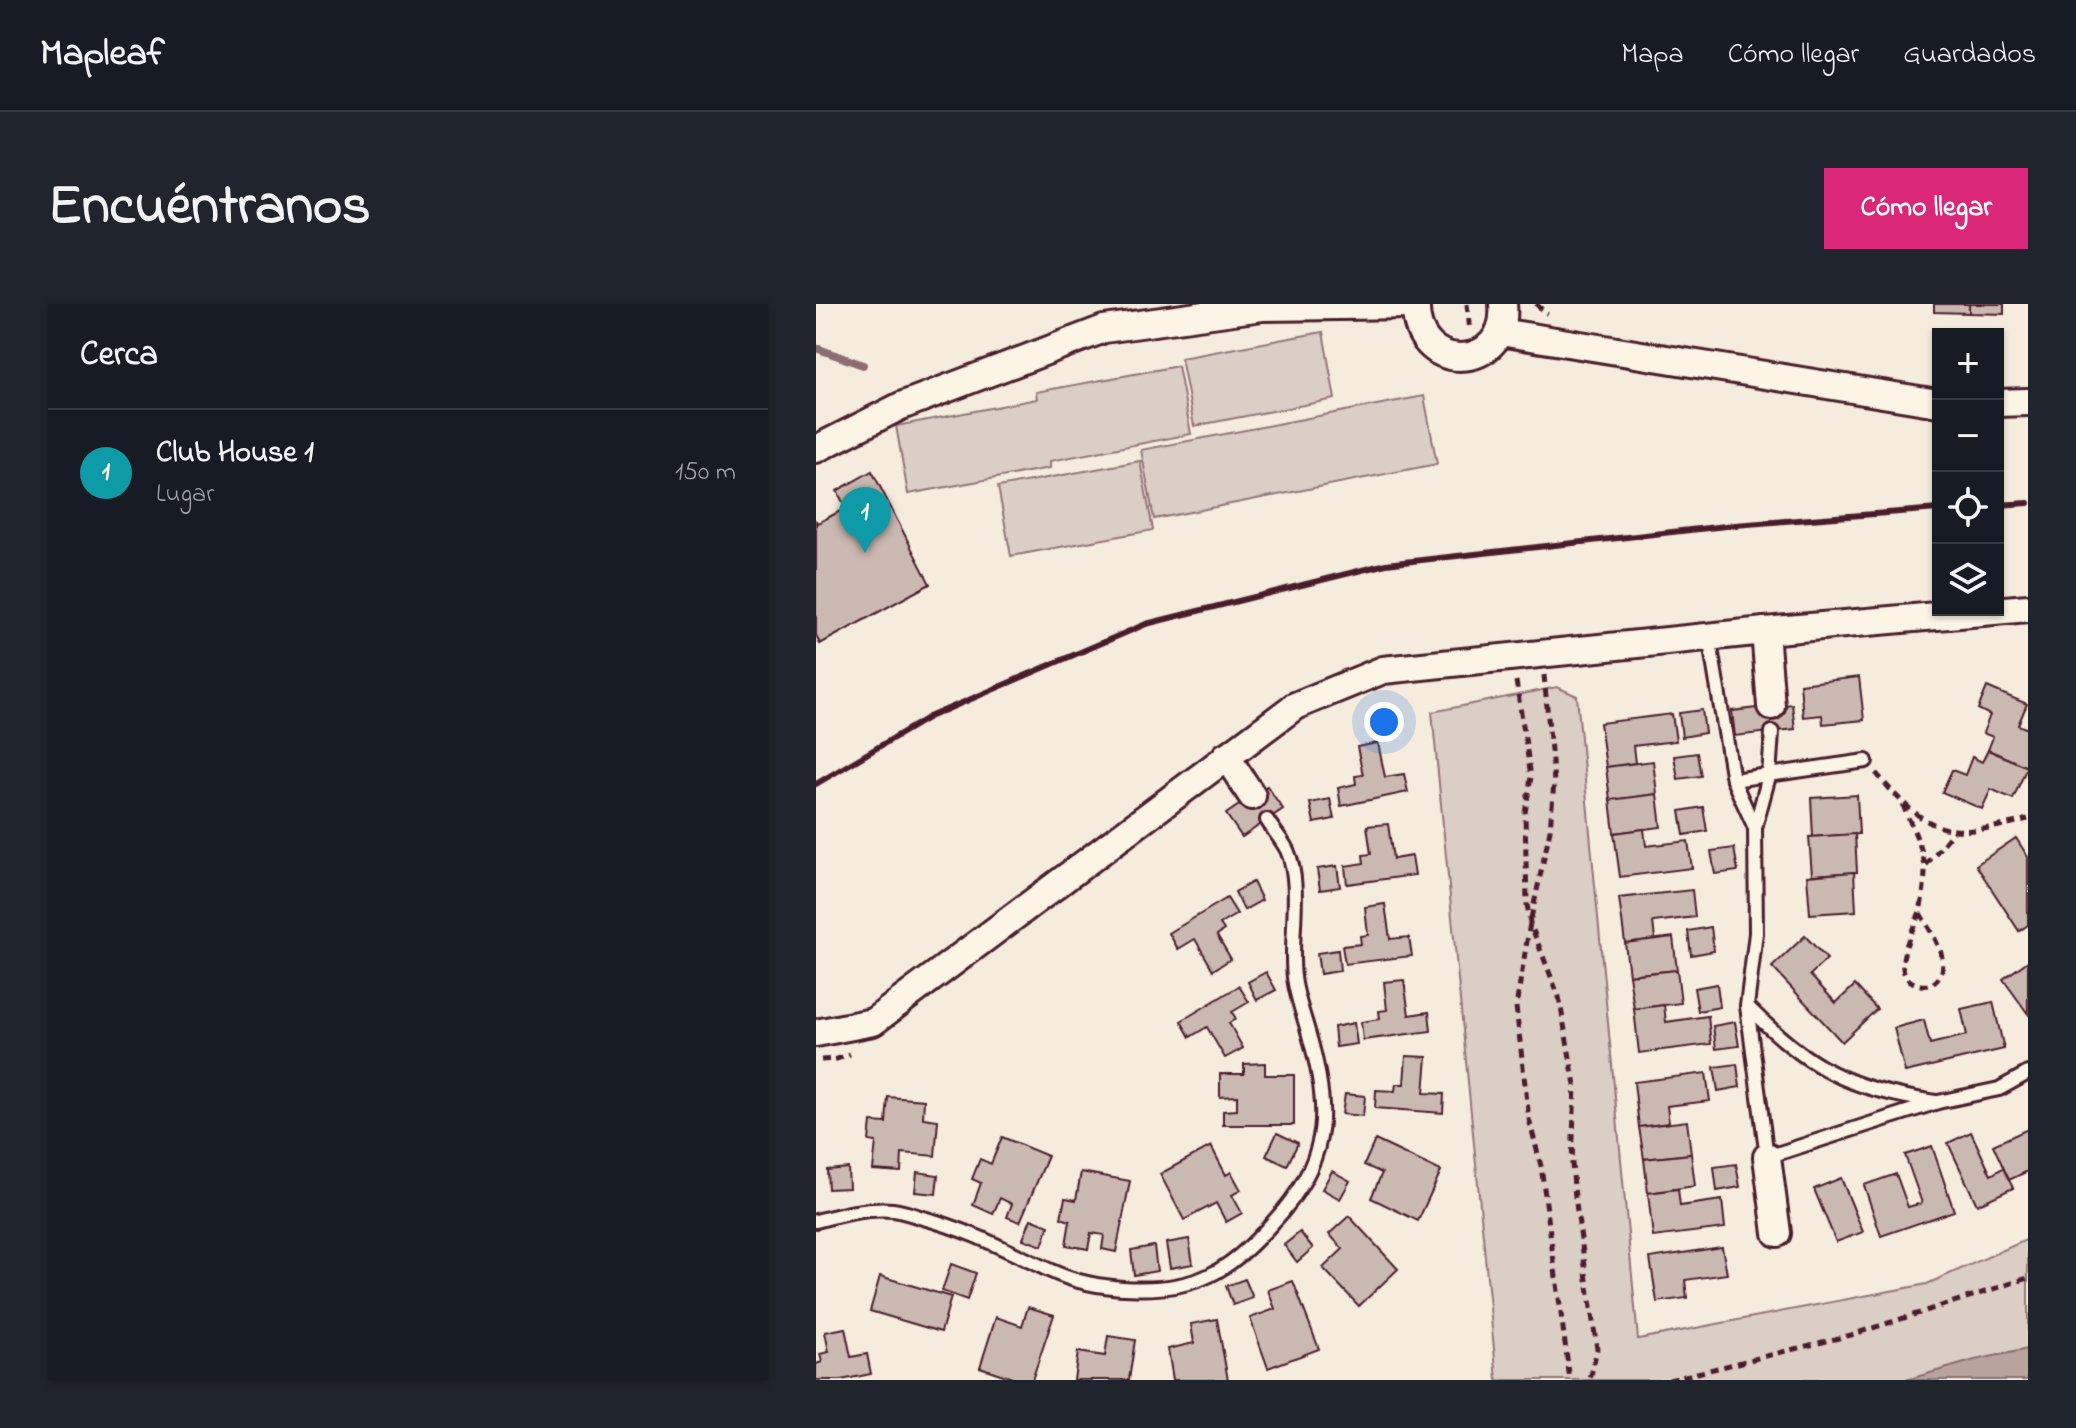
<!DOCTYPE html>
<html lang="es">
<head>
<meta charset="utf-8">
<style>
  body { margin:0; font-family:"Indie Flower",sans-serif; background:#20242c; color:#f1f3f6 }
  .controls { position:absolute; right:24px; top:24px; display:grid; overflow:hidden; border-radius:0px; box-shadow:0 2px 6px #0004 }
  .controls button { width:72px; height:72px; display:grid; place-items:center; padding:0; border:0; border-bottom:2px solid #363941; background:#171b24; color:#f1f3f6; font:40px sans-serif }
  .you { position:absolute; left:568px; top:418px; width:28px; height:28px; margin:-20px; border:6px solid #fff; border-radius:50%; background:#1a73e8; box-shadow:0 0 0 12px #1a73e833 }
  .badge { display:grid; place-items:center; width:52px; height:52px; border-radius:50%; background:#db2777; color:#fff; font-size:26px; font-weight:700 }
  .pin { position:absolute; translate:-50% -66px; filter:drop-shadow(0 2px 4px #0008) }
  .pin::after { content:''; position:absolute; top:42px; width:28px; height:24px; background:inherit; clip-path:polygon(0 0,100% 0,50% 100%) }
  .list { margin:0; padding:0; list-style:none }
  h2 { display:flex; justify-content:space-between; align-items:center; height:104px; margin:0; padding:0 32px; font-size:34px }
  h2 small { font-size:26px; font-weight:400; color:#9ea1a6 }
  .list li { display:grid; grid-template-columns:52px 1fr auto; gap:24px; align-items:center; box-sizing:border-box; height:128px; padding:0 32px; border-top:2px solid #363941 }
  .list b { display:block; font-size:30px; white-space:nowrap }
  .list p { margin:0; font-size:26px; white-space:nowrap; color:#9ea1a6 }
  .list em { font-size:26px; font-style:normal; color:#9ea1a6 }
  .icon { flex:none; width:44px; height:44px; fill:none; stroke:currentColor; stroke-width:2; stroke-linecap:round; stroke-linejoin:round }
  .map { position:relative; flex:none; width:1212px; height:1076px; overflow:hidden; border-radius:0px }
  header { display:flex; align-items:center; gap:48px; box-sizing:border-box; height:112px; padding:0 40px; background:#171b24; border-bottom:2px solid #363941 }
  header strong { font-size:38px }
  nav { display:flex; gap:44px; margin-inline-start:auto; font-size:28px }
  .intro { display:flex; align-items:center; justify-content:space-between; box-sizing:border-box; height:192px; padding:0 48px }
  h1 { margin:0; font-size:56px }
  .button { padding:20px 36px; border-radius:0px; background:#db2777; color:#fff; font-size:28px; font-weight:700 }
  main { display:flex; gap:48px; padding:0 48px }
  aside { flex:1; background:#171b24; border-radius:0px; box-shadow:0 2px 6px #0004 }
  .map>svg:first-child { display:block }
</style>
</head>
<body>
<header>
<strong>Mapleaf</strong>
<nav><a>Mapa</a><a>Cómo llegar</a><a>Guardados</a></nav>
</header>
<div class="intro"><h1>Encuéntranos</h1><a class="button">Cómo llegar</a></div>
<main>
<aside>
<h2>Cerca<small></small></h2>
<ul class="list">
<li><span class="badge" style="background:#0f9aa8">1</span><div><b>Club House 1</b><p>Lugar</p></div><em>150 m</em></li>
</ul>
</aside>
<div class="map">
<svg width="1212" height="1076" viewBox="0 0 1212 1076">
  <rect width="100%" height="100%" fill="#f5ecde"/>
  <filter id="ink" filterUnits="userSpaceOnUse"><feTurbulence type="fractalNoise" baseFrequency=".0125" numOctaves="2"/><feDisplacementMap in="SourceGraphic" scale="16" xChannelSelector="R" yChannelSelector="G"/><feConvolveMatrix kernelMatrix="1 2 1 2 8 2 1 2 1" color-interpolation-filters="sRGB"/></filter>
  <g filter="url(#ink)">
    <!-- green -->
    <g fill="#dbcec4" stroke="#927678" stroke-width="2">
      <polygon points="507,28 519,95 378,122 365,54"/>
      <polygon points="362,62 375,130 234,157 234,164 92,190 80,122 221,95 220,88"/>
      <polygon points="608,92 621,160 338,215 325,146"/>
      <polygon points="324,157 337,226 195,252 182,183"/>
      <polygon points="741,383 761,392 822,1035 1111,980 1212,935 1212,1076 681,1076 616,408"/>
    </g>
    <!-- water -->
    <polygon fill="#b8a39e" stroke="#8c6e70" stroke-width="2" points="1212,1045 1212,1076 1090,1076 1159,1056"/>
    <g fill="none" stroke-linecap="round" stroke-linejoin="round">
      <!-- stream -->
      <polyline stroke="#8c6e70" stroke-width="8" points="0,44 47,61"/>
    </g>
    <!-- building -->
    <g fill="#cab9b1" stroke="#4a1f2b" stroke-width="2">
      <polygon points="1118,0 1153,0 1153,9 1118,8"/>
      <polygon points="1153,0 1188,0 1188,10 1153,9"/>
      <polygon points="56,167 114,280 4,340 0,331 0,217 2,219 30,204 21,187"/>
      <polygon points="1043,373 1048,416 1007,420 1006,411 987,413 984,380"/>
      <polygon points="1171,383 1211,400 1202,421 1212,425 1211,463 1172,446 1177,433 1167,429 1174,411 1162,405"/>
      <polygon points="976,400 979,425 919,432 916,407"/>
      <polygon points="886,406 889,429 866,433 863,409"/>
      <polygon points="856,410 860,437 817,442 819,459 790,463 784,419"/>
      <polygon points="562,439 569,473 588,470 592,488 525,502 522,484 540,480 539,472 547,471 541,443"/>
      <polygon points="1172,446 1211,463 1197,495 1175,485 1166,505 1126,488 1136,466 1149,471 1156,453 1166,458"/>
      <polygon points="881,449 885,472 862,475 858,452"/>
      <polygon points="837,457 841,490 794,496 790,463"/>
      <polygon points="451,482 467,505 426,533 410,510"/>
      <polygon points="841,490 845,523 798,529 794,496"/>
      <polygon points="1041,491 1043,530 997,533 995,494"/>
      <polygon points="514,495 518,515 498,519 494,499"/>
      <polygon points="887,503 891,527 868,531 864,507"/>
      <polygon points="572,520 577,555 596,552 599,571 531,580 529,562 548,559 547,551 555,550 551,522"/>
      <polygon points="828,525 830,542 872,537 876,564 804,573 798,529"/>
      <polygon points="1039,530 1041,568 996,571 993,533"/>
      <polygon points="1200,534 1212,553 1212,621 1203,627 1160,561"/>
      <polygon points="918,544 922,567 899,570 895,547"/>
      <polygon points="521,562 524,583 504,586 501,565"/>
      <polygon points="1038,568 1040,607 994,610 991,572"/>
      <polygon points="437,578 446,596 428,606 419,588"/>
      <polygon points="876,586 879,613 837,618 839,635 809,639 803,594"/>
      <polygon points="411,594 421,610 404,620 408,626 401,631 415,655 397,666 379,635 362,645 353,629"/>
      <polygon points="569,600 574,635 593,633 596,652 529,660 526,642 545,640 544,632 552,631 549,603"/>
      <polygon points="895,623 898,647 875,651 872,627"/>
      <polygon points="989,632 1011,655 994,671 1020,699 1039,681 1061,705 1026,738 956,663"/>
      <polygon points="857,633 861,666 813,671 809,639"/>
      <polygon points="522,646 524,667 504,670 501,649"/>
      <polygon points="1212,657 1212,710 1187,675"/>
      <polygon points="861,666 865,699 818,705 813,671"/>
      <polygon points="450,668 460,686 441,696 432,678"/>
      <polygon points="588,676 593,711 613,708 615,727 547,736 545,718 564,715 563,707 571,706 568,678"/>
      <polygon points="901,680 904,703 882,707 878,684"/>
      <polygon points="423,682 433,698 416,708 420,715 413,719 427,744 409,754 391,723 374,733 365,717"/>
      <polygon points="1177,698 1188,745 1089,768 1078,724 1108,716 1114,740 1151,731 1145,705"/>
      <polygon points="848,701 850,718 892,712 895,740 823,749 818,705"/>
      <polygon points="919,718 923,742 900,745 897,722"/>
      <polygon points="538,719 541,740 520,743 518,723"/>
      <polygon points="590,752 611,753 608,789 628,790 627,809 559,804 560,786 579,787 580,780 588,780"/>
      <polygon points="449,759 449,771 478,771 478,821 407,821 407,807 421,806 421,792 404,793 404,770 428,770 428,760"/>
      <polygon points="921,760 924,783 902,787 898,763"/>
      <polygon points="890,769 894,797 851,802 853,819 823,823 818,778"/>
      <polygon points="529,790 549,792 547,812 526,810"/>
      <polygon points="72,793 108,796 107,814 122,816 119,852 86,849 85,868 57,866 60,838 53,837 55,818 70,819"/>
      <polygon points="871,817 875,850 828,855 823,823"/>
      <polygon points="1212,825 1212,867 1193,876 1177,841"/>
      <polygon points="1155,828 1175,871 1187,864 1197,884 1161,901 1132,839"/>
      <polygon points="461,829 482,839 471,862 450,852"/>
      <polygon points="186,833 232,852 204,918 191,913 196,900 184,894 177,910 157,901 165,879 156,875 164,855 175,860"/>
      <polygon points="559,836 625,867 602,917 555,894 566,869 548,861"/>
      <polygon points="395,842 410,871 415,868 425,886 416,891 426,909 410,918 400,899 368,916 344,870"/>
      <polygon points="1116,842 1138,907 1065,932 1048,881 1080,870 1092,903 1106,899 1089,851"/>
      <polygon points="875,850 879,882 832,889 828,855"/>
      <polygon points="920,860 924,883 901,887 898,863"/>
      <polygon points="32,864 33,884 12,885 11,866"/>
      <polygon points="516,867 534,877 524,895 506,885"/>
      <polygon points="101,868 122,871 120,890 99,888"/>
      <polygon points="265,868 314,877 300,948 286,945 288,931 275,929 272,945 250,941 254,917 245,914 249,894 260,896"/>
      <polygon points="1025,874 1047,928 1020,938 998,885"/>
      <polygon points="862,885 864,902 906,896 909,924 837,933 832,889"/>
      <polygon points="533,912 582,965 543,1002 507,964 527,945 513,930"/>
      <polygon points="215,915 233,922 226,942 207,935"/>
      <polygon points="484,928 497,944 481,958 468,941"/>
      <polygon points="373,935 377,960 354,964 350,939"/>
      <polygon points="338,942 341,967 318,971 315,946"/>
      <polygon points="906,943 911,970 869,976 871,994 841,998 834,954"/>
      <polygon points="135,960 160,969 151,996 126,987"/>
      <polygon points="64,972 135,993 125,1028 54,1007"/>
      <polygon points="429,975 437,994 417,1001 410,982"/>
      <polygon points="477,977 503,1045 452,1064 434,1014 459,1005 452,986"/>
      <polygon points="212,1003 238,1011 216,1076 202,1076 164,1063 180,1013 206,1022"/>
      <polygon points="401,1015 412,1076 357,1076 352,1045 378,1039 375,1020"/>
      <polygon points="29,1024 35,1053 51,1050 55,1070 25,1076 0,1076 0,1060 6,1058 4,1050 13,1048 9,1028"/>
      <polygon points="292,1032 319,1036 313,1076 258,1076 262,1048 289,1052"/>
    </g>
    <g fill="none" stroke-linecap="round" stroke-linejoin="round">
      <defs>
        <g id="lane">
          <polyline points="893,332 917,476 939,524"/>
          <polyline points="956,428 953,472 939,524 940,629 931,702 951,853 1122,798 1183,785 1212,769"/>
          <polyline points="917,476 1050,457"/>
          <path d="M931,702C994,765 1030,784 1119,798"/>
          <path d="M0,917C26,910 50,904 77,906C87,907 97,911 107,914C153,926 192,947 235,967C278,987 351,992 394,971C423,957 447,930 467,907C515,849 513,800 493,731C488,712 480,692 478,673C473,634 487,581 471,546C466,536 457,526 451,516"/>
        </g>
        <g id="street">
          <path d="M600,0C597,72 694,69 687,0"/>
          <polyline points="684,28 1122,99"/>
          <polyline points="1182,99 1212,98"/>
          <polyline points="0,145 85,102 288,25 446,3 600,1"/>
          <polyline points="949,327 955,402"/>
          <polyline points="410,452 436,492"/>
          <polyline points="0,729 57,718 479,402 567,366 949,327 1212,304"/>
          <polyline points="951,853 961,929"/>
        </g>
      </defs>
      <!-- lane casing -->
      <use href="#lane" stroke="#4a1f2b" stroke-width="18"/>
      <!-- street casing -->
      <use href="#street" stroke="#4a1f2b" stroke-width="32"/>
      <!-- path -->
      <g stroke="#4a1f2b" stroke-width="5" stroke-dasharray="8 6" stroke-linecap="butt">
        <polyline points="651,0 654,27"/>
        <polyline points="720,0 731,10"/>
        <polyline points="728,371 738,478 734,526 714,619 700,703 713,815 725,862 754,1076"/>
        <polyline points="700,377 715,473 709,509 711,600 714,619 743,693 759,781 756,860 759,893 781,1045 774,1076"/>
        <path d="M1060,469C1113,532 1134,536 1212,515"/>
        <path d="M1087,501C1094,520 1108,544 1109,565C1109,577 1107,595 1104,607C1099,625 1067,674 1105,681C1112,682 1116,681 1121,676C1138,657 1113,626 1104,609"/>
        <polyline points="1110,561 1137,528"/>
        <polyline points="5,756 21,755 34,750"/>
        <polyline points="853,1076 1035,1031 1212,974"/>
      </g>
      <!-- lane -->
      <use href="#lane" stroke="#fcf5e5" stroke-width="12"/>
      <!-- street -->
      <use href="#street" stroke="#fcf5e5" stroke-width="26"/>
      <!-- rail -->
      <g stroke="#4a1f2b" stroke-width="6">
        <polyline points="1182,201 1212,199"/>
        <polyline points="0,480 113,413 330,320 570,260 919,221 1122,205"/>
      </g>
    </g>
  </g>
</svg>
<div class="controls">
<button>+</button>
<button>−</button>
<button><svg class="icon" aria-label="locate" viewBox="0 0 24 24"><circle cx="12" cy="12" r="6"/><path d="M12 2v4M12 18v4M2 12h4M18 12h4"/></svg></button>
<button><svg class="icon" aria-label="layers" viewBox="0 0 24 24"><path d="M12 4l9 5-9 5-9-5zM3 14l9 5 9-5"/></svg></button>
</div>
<div class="you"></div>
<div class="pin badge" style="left:49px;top:249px;background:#0f9aa8">1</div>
</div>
</main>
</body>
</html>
